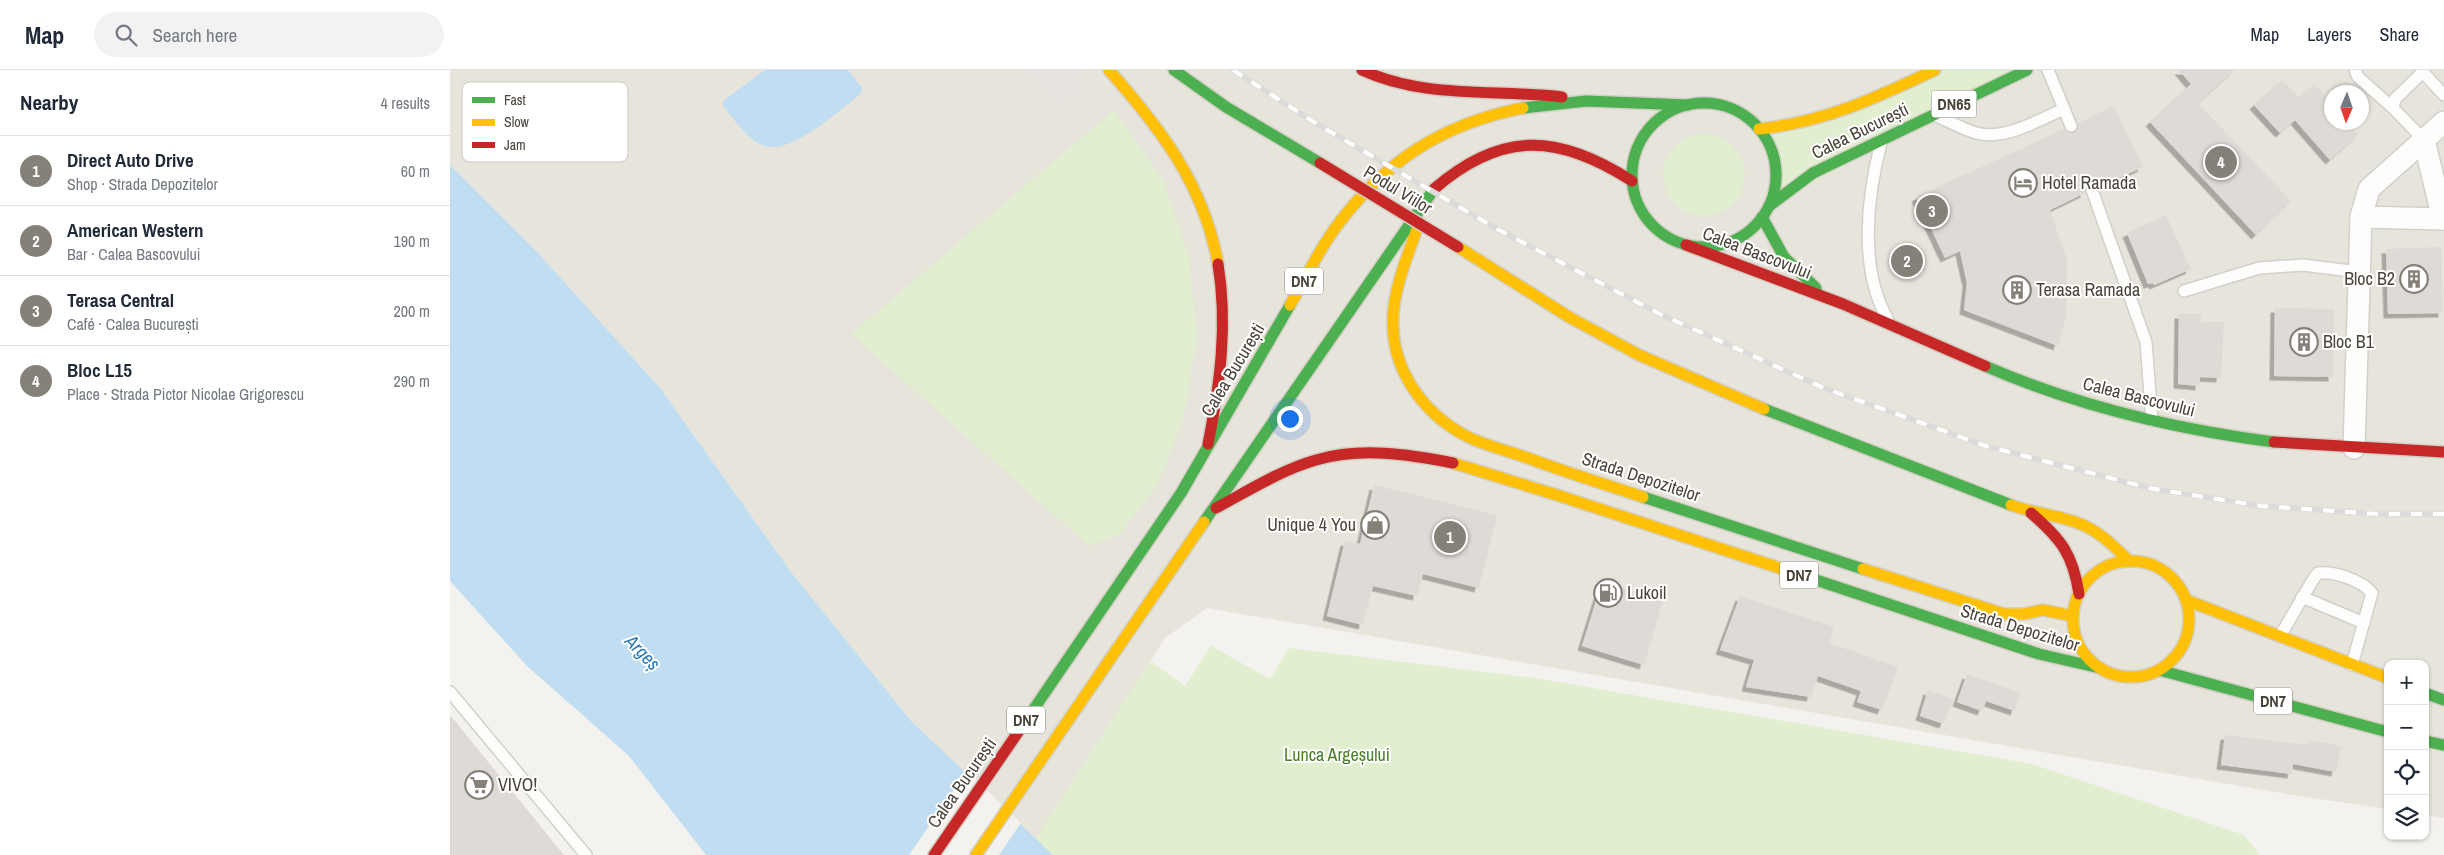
<!DOCTYPE html>
<html lang="en">
<head>
<meta charset="utf-8">
<style>
  body { margin:0; font-family:"Archivo Narrow",sans-serif; background:#f2f2f3; color:#1f2937 }
  .controls { position:absolute; right:15px; bottom:15px; display:grid; overflow:hidden; border-radius:10px; box-shadow:0 1px 4px #0004 }
  .controls button { width:45px; height:45px; display:grid; place-items:center; padding:0; border:0; border-bottom:1px solid #e0e1e3; background:#fff; color:#1f2937; font:25px sans-serif }
  .compass { position:absolute; left:1874px; top:15px; width:45px; height:45px; border-radius:50%; background:#fff; box-shadow:0 1px 4px #0004; rotate:182deg }
  .you { position:absolute; left:839px; top:348px; width:18px; height:18px; margin:-12px; border:4px solid #fff; border-radius:50%; background:#1a73e8; box-shadow:0 0 0 8px #1a73e833 }
  .badge { display:grid; place-items:center; width:32px; height:32px; border-radius:50%; background:#868178; color:#fff; font-size:16px; font-weight:700 }
  .pin { position:absolute; translate:-50% -50%; border:2px solid #fff; box-shadow:0 1px 5px #0006 }
  .list { margin:0; padding:0; list-style:none }
  h2 { display:flex; justify-content:space-between; align-items:center; height:65px; margin:0; padding:0 20px; font-size:21px }
  h2 small { font-size:16px; font-weight:400; color:#747a83 }
  .list li { display:grid; grid-template-columns:32px 1fr auto; gap:15px; align-items:center; box-sizing:border-box; height:70px; padding:0 20px; border-top:1px solid #e0e1e3 }
  .list b { display:block; font-size:19px; white-space:nowrap }
  .list p { margin:0; font-size:16px; white-space:nowrap; color:#747a83 }
  .list em { font-size:16px; font-style:normal; color:#747a83 }
  .icon { flex:none; width:28px; height:28px; fill:none; stroke:currentColor; stroke-width:2; stroke-linecap:round; stroke-linejoin:round }
  .map { position:relative; flex:none; width:1994px; height:785px; overflow:hidden }
  header { display:flex; align-items:center; gap:30px; box-sizing:border-box; height:70px; padding:0 25px; background:#fff; border-bottom:1px solid #e0e1e3 }
  header strong { font-size:24px }
  nav { display:flex; gap:28px; margin-inline-start:auto; font-size:18px }
  .search { width:350px; height:45px; background:#f2f2f3; display:flex; align-items:center; gap:12px; box-sizing:border-box; padding:0 18px; border-radius:28px; color:#747a83; font-size:19px }
  main { display:flex }
  aside { flex:1; background:#fff }
  .map>svg:first-child { display:block }
</style>
</head>
<body>
<header>
<strong>Map</strong>
<div class="search"><svg class="icon" aria-label="search" viewBox="0 0 24 24"><circle cx="10" cy="10" r="6"/><path d="M15 15l6 6"/></svg>Search here</div>
<nav><a>Map</a><a>Layers</a><a>Share</a></nav>
</header>
<main>
<aside>
<h2>Nearby<small>4 results</small></h2>
<ul class="list">
<li><span class="badge">1</span><div><b>Direct Auto Drive</b><p>Shop · Strada Depozitelor</p></div><em>60 m</em></li>
<li><span class="badge">2</span><div><b>American Western</b><p>Bar · Calea Bascovului</p></div><em>190 m</em></li>
<li><span class="badge">3</span><div><b>Terasa Central</b><p>Café · Calea București</p></div><em>200 m</em></li>
<li><span class="badge">4</span><div><b>Bloc L15</b><p>Place · Strada Pictor Nicolae Grigorescu</p></div><em>290 m</em></li>
</ul>
</aside>
<div class="map">
<svg width="1994" height="785" viewBox="0 0 1994 785">
  <defs>
    <filter id="shadow"><feDropShadow dx="-4.5" dy="4.5" stdDeviation="0" flood-color="#0004"/></filter>
  </defs>
  <rect width="100%" height="100%" fill="#f4f2ee"/>
  <!-- residential -->
  <path fill="#e7e4dc" fill-rule="evenodd" d="M0,0H1994V748L1975,745V594H1938V739L1842,725L757,538L715,568L585,770L461,651L341,502L210,318L89,184L0,95ZM1882,22H1912V52H1882Z"/>
  <!-- green -->
  <g fill="#e1eecf">
    <polygon points="1484,0 1577,0 1319,136 1325,98 1316,69"/>
    <polygon points="664,40 713,110 739,187 747,266 733,350 708,414 669,465 639,476 401,264"/>
    <circle cx="1254" cy="105" r="41"/>
    <polygon points="761,576 820,609 839,578 1085,608 1582,694 1794,765 1810,785 603,785 585,770 700,591 735,616"/>
  </g>
  <!-- parking -->
  <polygon fill="#e6e3df" points="575,0 632,0 632,21 612,35"/>
  <!-- water -->
  <g fill="#c0ddf1">
    <path d="M315,0H398L412,18L411,24C390,39 342,85 315,76C298,71 284,49 273,36V31Z"/>
    <polygon points="0,95 89,184 210,318 341,502 461,651 603,785 256,785 179,686 77,596 0,511"/>
  </g>
  <!-- pier -->
  <polygon fill="#f4f2ee" points="517,701 571,753 549,785 459,785"/>
  <!-- building -->
  <g fill="#dedbd6" filter="url(#shadow)">
    <polygon points="1729,0 1785,0 1748,33 1841,131 1806,165 1700,52 1741,14"/>
    <polygon points="1832,10 1849,28 1864,14 1882,33 1882,52 1899,52 1909,64 1880,90 1845,50 1830,63 1804,35"/>
    <polygon points="1664,36 1693,97 1649,117 1644,113 1639,113 1635,118 1635,123 1600,140 1617,190 1616,247 1608,276 1514,240 1517,213 1510,181 1495,188 1466,127 1614,59 1620,63 1624,63 1628,57 1628,53"/>
    <polygon points="1716,145 1741,199 1704,215 1703,213 1698,214 1677,163"/>
    <polygon points="1991,177 1993,243 1938,244 1936,179"/>
    <polygon points="1825,238 1884,239 1883,307 1824,306"/>
    <polygon points="1729,244 1751,244 1751,252 1774,252 1771,308 1750,307 1750,316 1728,314"/>
    <polygon points="924,415 1047,445 1029,518 973,504 967,526 923,516 913,555 877,546 895,471 910,474"/>
    <polygon points="1152,512 1213,530 1194,595 1132,576"/>
    <polygon points="1290,526 1384,557 1379,573 1448,597 1432,640 1407,632 1411,621 1368,606 1361,627 1296,617 1304,590 1270,580"/>
    <polygon points="1517,604 1571,623 1565,641 1536,631 1532,641 1507,632"/>
    <polygon points="1478,620 1503,629 1494,654 1470,646"/>
    <polygon points="0,645 114,785 0,785"/>
    <polygon points="1775,665 1858,675 1859,670 1891,676 1886,702 1843,694 1842,704 1771,695"/>
  </g>
  <g fill="none" stroke-linecap="round" stroke-linejoin="round">
    <defs>
      <g id="lane">
        <polyline points="1598,0 1621,56"/>
        <polyline points="1905,0 1908,7 1943,38"/>
        <polyline points="1971,0 1994,25"/>
        <polyline points="1973,2 1945,29 1943,38 1974,70"/>
        <path d="M1487,46C1500,52 1513,59 1526,63C1555,71 1588,50 1614,39"/>
        <path d="M1431,73C1417,127 1409,198 1437,248"/>
        <polyline points="1642,120 1696,272 1702,351"/>
        <polyline points="1734,221 1809,198 1853,195 1909,202"/>
        <polyline points="1852,527 1914,553"/>
        <path d="M1830,566L1864,508L1868,503C1884,501 1911,510 1922,523L1902,595"/>
        <polyline points="0,622 136,785"/>
      </g>
      <g id="street">
        <polyline points="1974,70 1993,149"/>
        <polyline points="1911,147 1994,149"/>
        <polyline points="1904,378 1911,147 1919,119 1994,52"/>
      </g>
      <g id="fast">
        <polyline points="724,0 776,37 870,93"/>
        <circle cx="1254" cy="105" r="72"/>
        <polyline points="1073,38 1136,31 1238,35"/>
        <polyline points="1319,136 1363,103 1577,0"/>
        <polyline points="1312,147 1334,187 1366,218"/>
        <path d="M1535,296C1627,336 1724,359 1824,372"/>
        <polyline points="1314,339 1561,435"/>
        <polyline points="1193,427 1413,499"/>
        <polyline points="754,452 984,119"/>
        <polyline points="1360,508 1589,584 1650,598"/>
        <polyline points="1709,600 1938,662"/>
        <polyline points="1975,623 1994,630"/>
        <polyline points="575,652 731,423 840,235"/>
        <polyline points="1975,671 1994,675"/>
      </g>
      <g id="slow">
        <path d="M659,0C711,59 754,115 768,194"/>
        <path d="M1309,59C1375,52 1426,28 1485,0"/>
        <path d="M969,153C959,183 944,216 943,248C941,298 971,341 1014,365C1033,375 1055,380 1075,387C1114,402 1154,414 1193,427"/>
        <polyline points="1008,177 1119,247 1189,285 1314,339"/>
        <path d="M840,235C855,210 868,181 886,157C935,91 992,54 1073,38"/>
        <polyline points="1003,393 1110,426 1360,508"/>
        <path d="M1561,435C1584,444 1611,445 1633,455C1651,463 1666,478 1679,491"/>
        <circle cx="1681" cy="549" r="58"/>
        <polyline points="1413,499 1554,544 1573,544 1593,540 1623,546"/>
        <polyline points="1736,530 1938,608"/>
        <polyline points="526,785 754,452"/>
      </g>
      <g id="jam">
        <path d="M912,0C974,29 1045,19 1112,27"/>
        <path d="M984,119C1052,60 1109,64 1182,111"/>
        <polyline points="1236,175 1393,234 1535,296"/>
        <polyline points="1824,372 1994,382"/>
        <path d="M758,374C770,314 778,255 768,194"/>
        <path d="M766,438C798,421 831,400 866,390C911,377 958,384 1003,393"/>
        <path d="M1581,443C1611,469 1623,484 1629,524"/>
        <polyline points="484,785 575,652"/>
      </g>
    </defs>
    <!-- lane casing -->
    <use href="#lane" stroke="#d2d0cb" stroke-width="14"/>
    <!-- street casing -->
    <use href="#street" stroke="#d2d0cb" stroke-width="24"/>
    <!-- fast casing -->
    <use href="#fast" stroke="#d3cfc5" stroke-width="14"/>
    <!-- slow casing -->
    <use href="#slow" stroke="#d3cfc5" stroke-width="14"/>
    <!-- jam casing -->
    <use href="#jam" stroke="#d3cfc5" stroke-width="14"/>
    <!-- lane -->
    <use href="#lane" stroke="#fdfdfc" stroke-width="11"/>
    <!-- street -->
    <use href="#street" stroke="#fdfdfc" stroke-width="21"/>
    <!-- fast -->
    <use href="#fast" stroke="#4caf50" stroke-width="11"/>
    <!-- slow -->
    <use href="#slow" stroke="#ffc107" stroke-width="11"/>
    <!-- jam -->
    <use href="#jam" stroke="#c62828" stroke-width="11"/>
    <defs>
      <polyline id="rail" points="783,0 867,54 1047,159 1210,244 1374,318 1536,376 1699,418 1811,436 1928,444 1994,444"/>
    </defs>
    <!-- rail casing -->
    <use href="#rail" stroke="#dbdbda" stroke-width="5.5"/>
    <!-- rail -->
    <use href="#rail" stroke="#fff" stroke-width="4" stroke-dasharray="11" stroke-linecap="butt"/>
    <defs>
      <polyline id="jam-bridge" points="870,93 1008,177"/>
    </defs>
    <!-- jam-bridge casing -->
    <use href="#jam-bridge" stroke="#d3cfc5" stroke-width="14" stroke-linecap="butt"/>
    <!-- jam-bridge -->
    <use href="#jam-bridge" stroke="#c62828" stroke-width="11"/>
  </g>
  <!-- icons -->
  <defs>
    <symbol id="hotel-ring" viewBox="-11 -11 22 22"><circle r="9.5" fill="#fff" stroke="#868178" stroke-width="1.5"/><path d="M-6-4.5h1.5V1H6V5H4.5V3h-9V5H-6ZM-4 0a1.8 1.8 0 1 1 3.6 0ZM.5 0V-2.5h3Q6-2.5 6 0Z" fill="#868178"/></symbol>
    <symbol id="building-ring" viewBox="-11 -11 22 22"><circle r="9.5" fill="#fff" stroke="#868178" stroke-width="1.5"/><path d="M-4-6H4V6H1V3H-1V6H-4ZM-2.5-4.3h1.7v1.8h-1.7ZM.8-4.3h1.7v1.8H.8ZM-2.5-1h1.7V.8h-1.7ZM.8-1h1.7V.8H.8Z" fill="#868178"/></symbol>
    <symbol id="shop-ring" viewBox="-11 -11 22 22"><circle r="9.5" fill="#fff" stroke="#868178" stroke-width="1.5"/><path d="M-5-2.5h2.3a2.7 3.5 0 0 1 5.4 0H5L5.5 6h-11ZM-1.5-2.5h3a1.5 2.3 0 0 0-3 0Z" fill="#868178"/></symbol>
    <symbol id="fuel-ring" viewBox="-11 -11 22 22"><circle r="9.5" fill="#fff" stroke="#868178" stroke-width="1.5"/><path d="M-5.5-6h7V0h2V4h1.3V-2.5L3-4.5l.8-.8L6-3V5H2.5V1h-1V6h-7ZM-4.2-4.7v3.2H.2V-4.7Z" fill="#868178"/></symbol>
    <symbol id="supermarket-ring" viewBox="-11 -11 22 22"><circle r="9.5" fill="#fff" stroke="#868178" stroke-width="1.5"/><path d="M-6-5.5h2.5l.6 2H6L4.5 2H-2.5L-4.4-4H-6ZM-1.5 3.2a1.3 1.3 0 1 0 .1 0ZM3 3.2a1.3 1.3 0 1 0 .1 0Z" fill="#868178"/></symbol>
  </defs>
  <g fill-rule="evenodd">
    <use href="#hotel-ring" x="1557" y="97" width="32" height="32"/>
    <use href="#building-ring" x="1948" y="193" width="32" height="32"/>
    <use href="#building-ring" x="1551" y="204" width="32" height="32"/>
    <use href="#building-ring" x="1838" y="256" width="32" height="32"/>
    <use href="#shop-ring" x="909" y="439" width="32" height="32"/>
    <use href="#fuel-ring" x="1142" y="507" width="32" height="32"/>
    <use href="#supermarket-ring" x="13" y="699" width="32" height="32"/>
  </g>
  <g text-anchor="middle" stroke-width="4" stroke-linejoin="round" paint-order="stroke">
    <!-- shield labels -->
    <g fill="#fff" stroke="#817c74" stroke-width="1">
      <rect x="1481.5" y="20.5" width="45" height="27" rx="4"/>
      <rect x="835" y="197.5" width="38" height="27" rx="4"/>
      <rect x="1330" y="491.5" width="38" height="27" rx="4"/>
      <rect x="1804" y="617.5" width="38" height="27" rx="4"/>
      <rect x="557" y="636.5" width="38" height="27" rx="4"/>
    </g>
    <g font-size="16" font-weight="bold" fill="#4b4439">
      <text x="1504" y="40">DN65</text>
      <text x="854" y="217">DN7</text>
      <text x="1349" y="511">DN7</text>
      <text x="1823" y="637">DN7</text>
      <text x="576" y="656">DN7</text>
    </g>
    <!-- street labels -->
    <g font-size="18" fill="#4b4439" stroke="#fff">
      <text transform="translate(1410 61) rotate(-26)" y="6">Calea București</text>
      <text transform="translate(948 120) rotate(31)" y="6">Podul Viilor</text>
      <text transform="translate(1307 183) rotate(21)" y="6">Calea Bascovului</text>
      <text transform="translate(783 300) rotate(-59)" y="6">Calea București</text>
      <text transform="translate(1689 327) rotate(14)" y="6">Calea Bascovului</text>
      <text transform="translate(1191 407) rotate(18)" y="6">Strada Depozitelor</text>
      <text transform="translate(1570 558) rotate(17)" y="6">Strada Depozitelor</text>
      <text transform="translate(512 713) rotate(-55)" y="6">Calea București</text>
    </g>
    <!-- poi labels -->
    <g font-size="18" fill="#4b4439" stroke="#fff" text-anchor="start">
      <text x="1592" y="119">Hotel Ramada</text>
      <text x="1945" y="215" text-anchor="end">Bloc B2</text>
      <text x="1586" y="226">Terasa Ramada</text>
      <text x="1873" y="278">Bloc B1</text>
      <text x="906" y="461" text-anchor="end">Unique 4 You</text>
      <text x="1177" y="529">Lukoil</text>
      <text x="48" y="721">VIVO!</text>
    </g>
    <!-- park labels -->
    <g font-size="18" fill="#4a7f2a" stroke="#fff">
      <text x="887" y="691">Lunca Argeșului</text>
    </g>
    <!-- water labels -->
    <g font-size="19" font-style="italic" fill="#2e7ab2" stroke="#fff">
      <text transform="translate(193 582) rotate(46)" y="7">Argeș</text>
    </g>
  </g>
  <!-- legend -->
  <rect x="12" y="12" width="166" height="80" rx="8" fill="#fff" stroke="#c9c7c4" stroke-width="1"/>
  <rect x="22" y="27" width="23" height="6" fill="#4caf50"/>
  <rect x="22" y="49" width="23" height="7" fill="#ffc107"/>
  <rect x="22" y="72" width="23" height="6" fill="#c62828"/>
  <g font-size="14" fill="#4b4439">
    <text x="54" y="35">Fast</text>
    <text x="54" y="57">Slow</text>
    <text x="54" y="80">Jam</text>
  </g>
</svg>
<div class="controls">
<button>+</button>
<button>−</button>
<button><svg class="icon" aria-label="locate" viewBox="0 0 24 24"><circle cx="12" cy="12" r="6"/><path d="M12 2v4M12 18v4M2 12h4M18 12h4"/></svg></button>
<button><svg class="icon" aria-label="layers" viewBox="0 0 24 24"><path d="M12 4l9 5-9 5-9-5zM3 14l9 5 9-5"/></svg></button>
</div>
<svg class="compass" viewBox="-18 -18 36 36"><path d="M0-13l5 13h-10z" fill="#e53935"/><path d="M0 13l5-13h-10z" fill="#747a83"/></svg>
<div class="you"></div>
<div class="pin badge" style="left:1000px;top:467px">1</div>
<div class="pin badge" style="left:1457px;top:191px">2</div>
<div class="pin badge" style="left:1482px;top:141px">3</div>
<div class="pin badge" style="left:1771px;top:92px">4</div>
</div>
</main>
</body>
</html>
